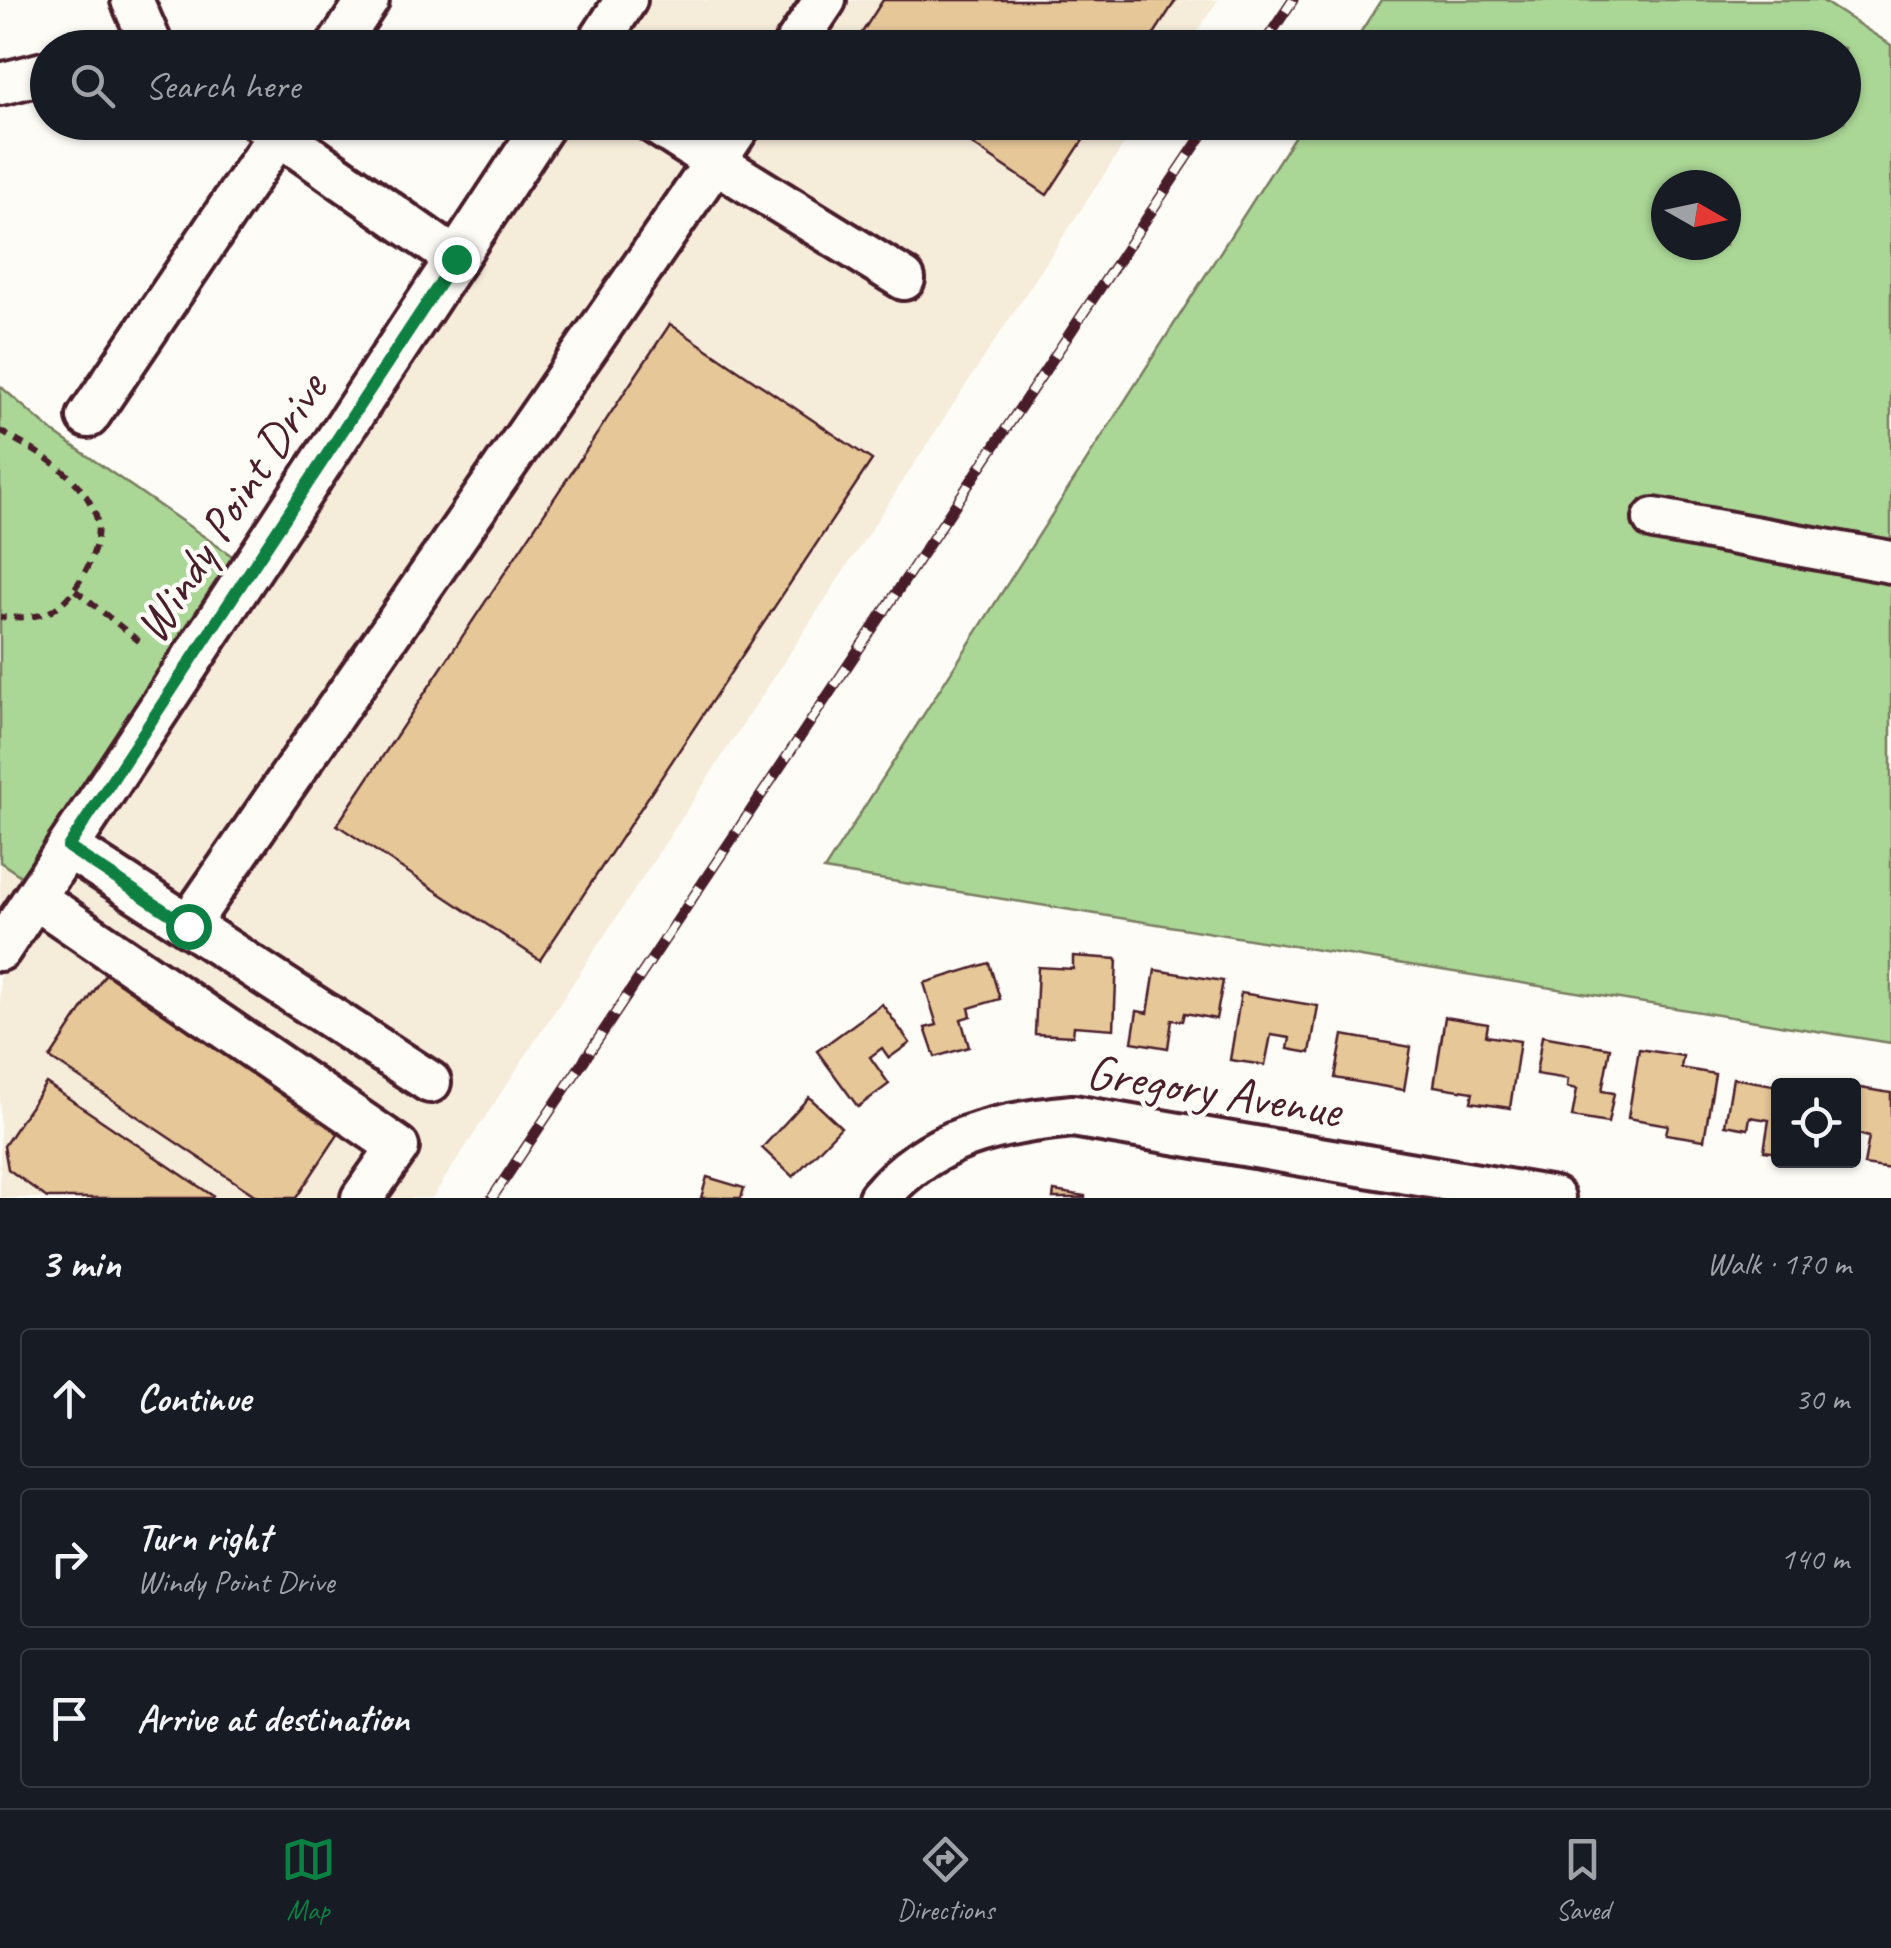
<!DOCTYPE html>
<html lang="en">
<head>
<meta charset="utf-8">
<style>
  body { margin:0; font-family:Caveat,sans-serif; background:#242831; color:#f1f3f6 }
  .controls { position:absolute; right:30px; bottom:30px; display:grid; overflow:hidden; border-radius:10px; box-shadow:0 2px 8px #0004 }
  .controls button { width:90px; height:90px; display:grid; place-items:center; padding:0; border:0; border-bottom:2px solid #363941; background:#171b24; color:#f1f3f6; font:50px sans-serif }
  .compass { position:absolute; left:1651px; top:170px; width:90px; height:90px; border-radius:50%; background:#171b24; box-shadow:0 2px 8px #0004; rotate:99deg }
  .stop { position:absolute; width:30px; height:30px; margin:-22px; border:8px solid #0b8043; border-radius:50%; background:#fff }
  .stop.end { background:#0b8043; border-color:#fff; box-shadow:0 2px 10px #0008 }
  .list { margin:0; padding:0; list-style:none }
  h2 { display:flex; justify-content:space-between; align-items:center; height:130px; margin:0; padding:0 40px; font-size:42px }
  h2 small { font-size:32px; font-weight:400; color:#9ea1a6 }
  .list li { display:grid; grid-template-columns:65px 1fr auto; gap:30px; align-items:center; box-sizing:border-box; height:140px; margin:0 20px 20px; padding:0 20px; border:2px solid #363941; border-radius:10px }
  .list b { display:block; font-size:38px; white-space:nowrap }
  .list p { margin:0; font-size:32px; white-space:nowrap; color:#9ea1a6 }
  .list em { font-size:32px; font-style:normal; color:#9ea1a6 }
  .icon { flex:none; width:55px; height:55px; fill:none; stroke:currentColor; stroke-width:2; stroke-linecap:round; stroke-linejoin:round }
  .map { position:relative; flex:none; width:1891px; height:1198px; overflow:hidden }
  .search { position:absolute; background:#171b24; box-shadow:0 2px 8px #0004; left:30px; right:30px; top:30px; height:110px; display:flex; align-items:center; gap:25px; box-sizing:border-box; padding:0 35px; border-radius:55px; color:#9ea1a6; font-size:38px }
  .sheet { height:610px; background:#171b24 }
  nav { display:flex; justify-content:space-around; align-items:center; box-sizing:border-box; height:140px; border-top:2px solid #363941; background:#171b24; font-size:28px; color:#9ea1a6 }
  nav a { display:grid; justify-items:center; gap:5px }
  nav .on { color:#0b8043 }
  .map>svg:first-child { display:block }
</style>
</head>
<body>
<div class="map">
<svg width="1891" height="1198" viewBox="0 0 1891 1198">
  <rect width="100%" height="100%" fill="#fdfcf7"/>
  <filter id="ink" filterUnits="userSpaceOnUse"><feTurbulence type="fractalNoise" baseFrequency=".01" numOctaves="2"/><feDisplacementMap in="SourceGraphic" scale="20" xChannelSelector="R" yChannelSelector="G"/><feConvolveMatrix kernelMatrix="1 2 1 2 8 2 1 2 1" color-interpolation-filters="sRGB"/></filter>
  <g filter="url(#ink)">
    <!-- built -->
    <g fill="#f6ecda">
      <polygon points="641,0 1218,0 1187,47 610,48"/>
      <polygon points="561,123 1138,123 432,1198 0,1198 0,862 21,876 59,887"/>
    </g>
    <!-- green -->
    <g fill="#aad796" stroke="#7a7b60" stroke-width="2.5" fill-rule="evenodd">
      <path d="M1381,0H1821L1891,45V1043L824,870L1303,123L1844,122V48L1351,47ZM1666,185H1726V245H1666Z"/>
      <polygon points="0,386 53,432 251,569 21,876 0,862"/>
    </g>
    <!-- building -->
    <g fill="#e5c798" stroke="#4a1f2b" stroke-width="2.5">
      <polygon points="883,0 1176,0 1145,48 852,48"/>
      <polygon points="939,122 1095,122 1047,195"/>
      <polygon points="670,324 872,460 540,960 337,825"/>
      <polygon points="1073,956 1117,959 1114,1029 1074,1026 1073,1036 1035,1034 1038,967 1073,969"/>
      <polygon points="989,963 1000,999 969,1008 971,1016 961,1019 969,1047 935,1057 925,1028 937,1025 924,983"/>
      <polygon points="112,964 347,1121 296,1198 259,1198 50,1058"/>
      <polygon points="1155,970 1223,981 1216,1019 1185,1013 1183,1021 1172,1020 1168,1048 1132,1042 1137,1011 1148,1013"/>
      <polygon points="1241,993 1318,1006 1310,1053 1288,1049 1290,1038 1271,1035 1265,1065 1230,1060"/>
      <polygon points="882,1004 910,1043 889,1058 882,1048 870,1057 889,1084 858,1107 817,1051"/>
      <polygon points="1445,1017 1488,1024 1486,1036 1520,1041 1510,1108 1471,1102 1473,1092 1434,1086"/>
      <polygon points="1343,1035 1411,1047 1404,1090 1335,1078"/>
      <polygon points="1542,1036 1610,1048 1602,1091 1614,1093 1608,1123 1572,1117 1577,1089 1567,1087 1568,1079 1536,1074"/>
      <polygon points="1639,1049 1683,1056 1681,1068 1715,1074 1704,1140 1666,1134 1668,1125 1628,1118"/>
      <polygon points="1733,1078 1779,1086 1778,1153 1764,1151 1769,1120 1750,1117 1748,1129 1725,1125"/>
      <polygon points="46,1083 213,1196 212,1198 47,1198 8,1169 4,1146"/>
      <polygon points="1854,1087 1891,1093 1891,1169 1864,1165 1869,1137 1858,1134 1859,1127 1854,1126"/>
      <polygon points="809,1097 841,1127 793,1177 762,1148"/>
      <polygon points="707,1177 744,1188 741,1198 701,1198"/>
      <polygon points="1054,1191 1085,1196 1085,1198 1053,1198"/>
    </g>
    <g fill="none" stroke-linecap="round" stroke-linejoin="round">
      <defs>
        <g id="minor">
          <polyline points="132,0 152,46"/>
          <polyline points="336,48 368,0"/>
          <polyline points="595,48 626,0"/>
          <polyline points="793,48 825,0"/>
          <polyline points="0,84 48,72"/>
          <polyline points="261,122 456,259"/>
          <polyline points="742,122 715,162 904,279"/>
          <polyline points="88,417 287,122"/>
          <polyline points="1654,519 1891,562"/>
          <polyline points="68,847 430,1082"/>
          <polyline points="35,898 398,1147 362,1198"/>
          <polyline points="188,925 715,162 653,122"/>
          <polyline points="0,950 546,122"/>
          <path d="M879,1198C930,1137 998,1123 1073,1116L1554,1198"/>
        </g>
      </defs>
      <!-- minor casing -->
      <use href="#minor" stroke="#4a1f2b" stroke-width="48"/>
      <!-- path -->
      <g stroke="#4a1f2b" stroke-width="6" stroke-dasharray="10 8" stroke-linecap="butt">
        <path d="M0,431C36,452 81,473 96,516C105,545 77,595 53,610C41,618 15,618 0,617"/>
        <polyline points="75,590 145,646"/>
      </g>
      <!-- minor -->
      <use href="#minor" stroke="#fdfcf7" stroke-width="40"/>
      <defs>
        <g id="rail">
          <polyline points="1261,48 1293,0"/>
          <polyline points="492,1198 1211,122"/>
        </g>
      </defs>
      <!-- rail casing -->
      <use href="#rail" stroke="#4a1f2b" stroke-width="11"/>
      <!-- rail -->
      <use href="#rail" stroke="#fdfcf7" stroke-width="8" stroke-dasharray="22" stroke-linecap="butt"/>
    </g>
  </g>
  <g fill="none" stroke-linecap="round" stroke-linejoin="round" filter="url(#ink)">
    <!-- route -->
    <polyline stroke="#0b8043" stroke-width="12" points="188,926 68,847 456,259"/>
  </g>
  <g text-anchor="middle" stroke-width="9" stroke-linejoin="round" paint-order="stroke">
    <!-- street labels -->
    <g font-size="50" fill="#4a1f2b" stroke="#fdfcf7">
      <text transform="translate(229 507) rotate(-57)" y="18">Windy Point Drive</text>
      <text transform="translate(1214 1089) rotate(9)" y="18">Gregory Avenue</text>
    </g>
  </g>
</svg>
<div class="controls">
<button><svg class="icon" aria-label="locate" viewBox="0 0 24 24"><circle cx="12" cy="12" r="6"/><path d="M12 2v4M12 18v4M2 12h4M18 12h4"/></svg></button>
</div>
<svg class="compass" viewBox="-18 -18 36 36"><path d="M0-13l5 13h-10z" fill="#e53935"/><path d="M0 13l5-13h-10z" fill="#9ea1a6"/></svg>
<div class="stop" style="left:188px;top:926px"></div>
<div class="stop end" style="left:456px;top:259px"></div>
<div class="search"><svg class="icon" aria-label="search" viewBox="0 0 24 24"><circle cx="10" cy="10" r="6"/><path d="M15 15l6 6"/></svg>Search here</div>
</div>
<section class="sheet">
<h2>3 min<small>Walk · 170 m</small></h2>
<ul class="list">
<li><svg class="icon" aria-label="ahead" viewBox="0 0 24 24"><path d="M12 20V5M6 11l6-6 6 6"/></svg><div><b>Continue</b></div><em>30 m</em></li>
<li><svg class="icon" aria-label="right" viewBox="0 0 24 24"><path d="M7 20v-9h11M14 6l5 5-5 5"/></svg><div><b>Turn right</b><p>Windy Point Drive</p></div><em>140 m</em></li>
<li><svg class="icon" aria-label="arrive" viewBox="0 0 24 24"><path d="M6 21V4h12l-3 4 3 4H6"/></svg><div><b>Arrive at destination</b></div></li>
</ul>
</section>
<nav>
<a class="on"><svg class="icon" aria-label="map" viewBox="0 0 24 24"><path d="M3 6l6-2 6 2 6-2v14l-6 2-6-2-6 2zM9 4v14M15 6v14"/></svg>Map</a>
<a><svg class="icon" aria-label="directions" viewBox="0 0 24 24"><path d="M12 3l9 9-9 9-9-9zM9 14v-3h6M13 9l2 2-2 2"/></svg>Directions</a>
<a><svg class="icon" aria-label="saved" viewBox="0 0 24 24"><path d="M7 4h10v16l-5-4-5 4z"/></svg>Saved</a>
</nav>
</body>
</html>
